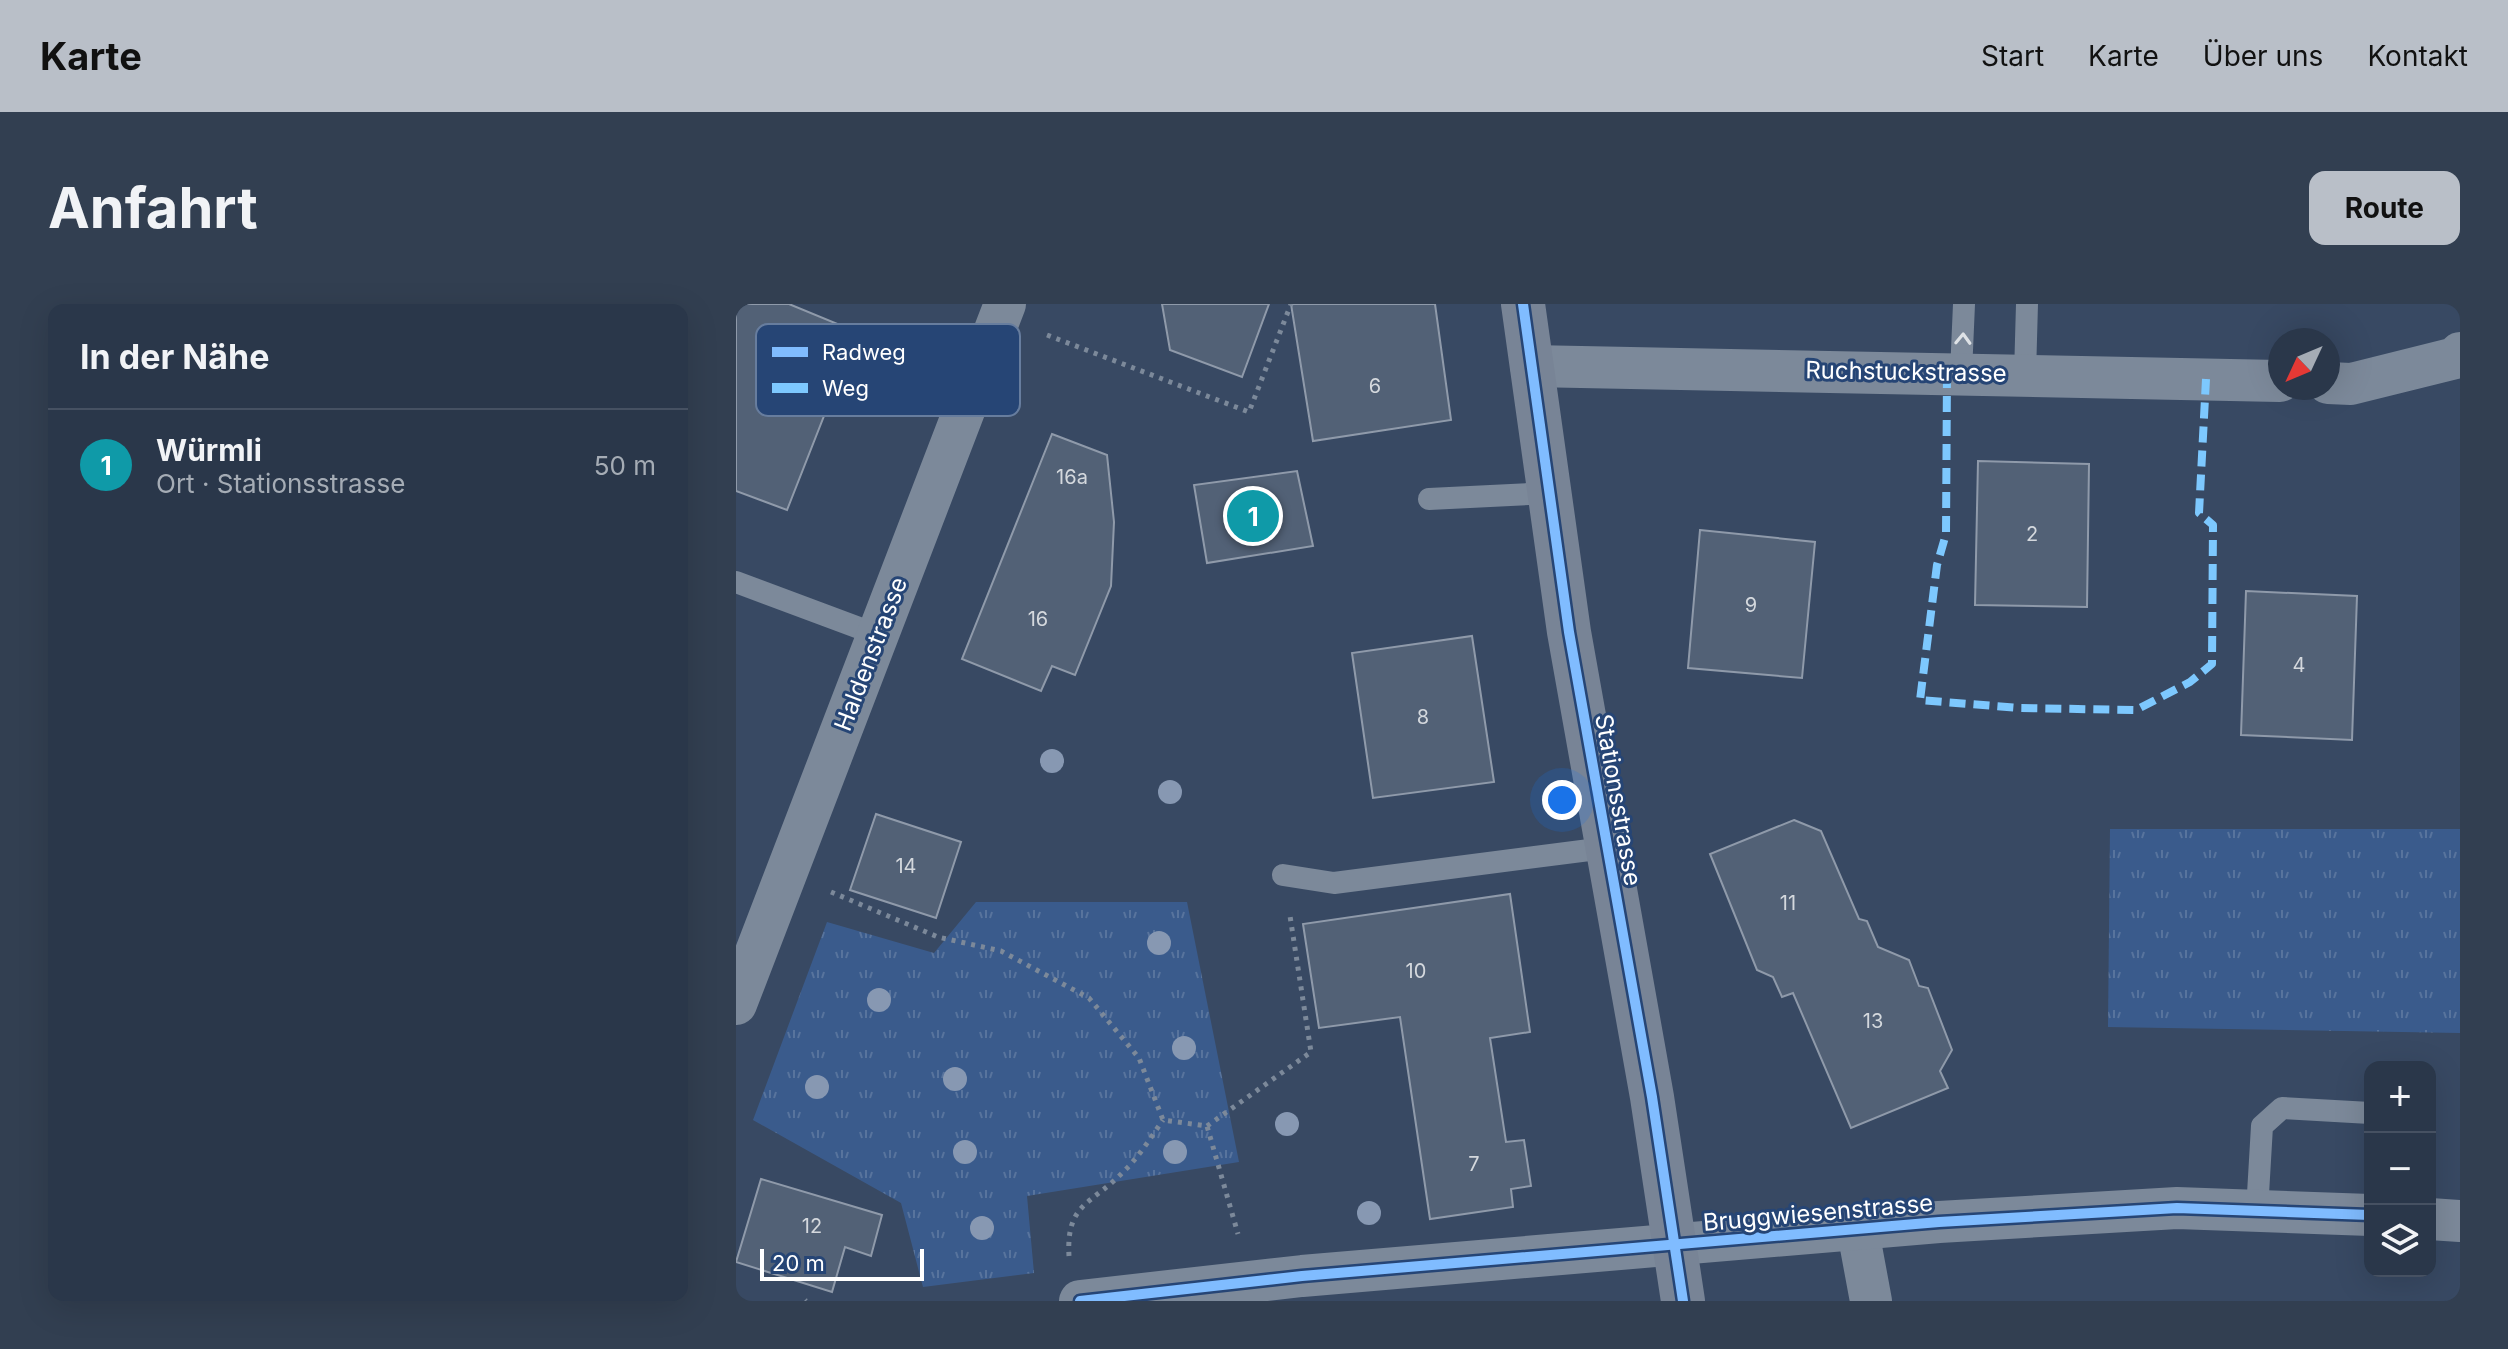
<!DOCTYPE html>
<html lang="de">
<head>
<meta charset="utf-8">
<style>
  body { margin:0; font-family:Inter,sans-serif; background:#323f51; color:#f1f3f6 }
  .controls { position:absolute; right:24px; bottom:24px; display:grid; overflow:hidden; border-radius:16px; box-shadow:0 8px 32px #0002 }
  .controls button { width:72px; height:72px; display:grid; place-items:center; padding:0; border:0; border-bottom:2px solid #465162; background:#2a374a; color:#f1f3f6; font:40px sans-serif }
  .compass { position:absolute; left:1532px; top:24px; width:72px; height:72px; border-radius:50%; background:#2a374a; box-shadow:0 8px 32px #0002; rotate:226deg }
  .scale { position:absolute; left:24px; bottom:20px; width:164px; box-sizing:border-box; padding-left:8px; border:4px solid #fff; border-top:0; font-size:22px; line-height:28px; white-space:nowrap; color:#fff; -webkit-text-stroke:6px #264575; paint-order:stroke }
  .you { position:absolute; left:826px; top:496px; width:28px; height:28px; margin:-20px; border:6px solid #fff; border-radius:50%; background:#1a73e8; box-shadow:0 0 0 12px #1a73e833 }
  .badge { display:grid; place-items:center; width:52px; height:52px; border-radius:50%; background:#b9bfc8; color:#fff; font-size:26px; font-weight:700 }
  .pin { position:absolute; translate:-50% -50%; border:4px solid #fff; box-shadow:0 2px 8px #0006 }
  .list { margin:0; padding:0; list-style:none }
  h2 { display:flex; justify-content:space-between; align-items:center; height:104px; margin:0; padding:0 32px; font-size:34px }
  h2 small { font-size:26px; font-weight:400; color:#a5acb5 }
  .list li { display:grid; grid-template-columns:52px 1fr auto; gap:24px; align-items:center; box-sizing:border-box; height:112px; padding:0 32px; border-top:2px solid #465162 }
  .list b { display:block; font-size:30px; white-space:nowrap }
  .list p { margin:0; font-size:26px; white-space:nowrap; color:#a5acb5 }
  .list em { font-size:26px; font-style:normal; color:#a5acb5 }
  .icon { flex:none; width:44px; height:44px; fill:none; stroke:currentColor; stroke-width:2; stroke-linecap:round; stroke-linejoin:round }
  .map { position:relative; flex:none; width:1724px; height:997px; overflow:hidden; border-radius:16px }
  header { display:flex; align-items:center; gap:48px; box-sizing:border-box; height:112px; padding:0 40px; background:#b9bfc8; color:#111 }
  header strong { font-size:38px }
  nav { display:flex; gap:44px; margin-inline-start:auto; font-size:28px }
  .intro { display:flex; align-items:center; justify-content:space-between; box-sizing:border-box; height:192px; padding:0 48px }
  h1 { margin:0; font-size:56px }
  .button { padding:20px 36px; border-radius:16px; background:#b9bfc8; color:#111; font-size:28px; font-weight:700 }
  main { display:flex; gap:48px; padding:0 48px }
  aside { flex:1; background:#2a374a; border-radius:16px; box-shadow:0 8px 32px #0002 }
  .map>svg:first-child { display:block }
</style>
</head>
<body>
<header>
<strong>Karte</strong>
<nav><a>Start</a><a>Karte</a><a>Über uns</a><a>Kontakt</a></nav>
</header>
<div class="intro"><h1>Anfahrt</h1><a class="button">Route</a></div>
<main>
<aside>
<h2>In der Nähe<small></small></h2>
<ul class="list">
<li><span class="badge" style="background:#0f9aa8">1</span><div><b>Würmli</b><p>Ort · Stationsstrasse</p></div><em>50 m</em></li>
</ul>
</aside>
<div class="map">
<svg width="1724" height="997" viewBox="0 0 1724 997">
  <defs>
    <pattern id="grass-tufts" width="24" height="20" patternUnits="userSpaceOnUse" patternTransform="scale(2)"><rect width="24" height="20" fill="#3a5b8c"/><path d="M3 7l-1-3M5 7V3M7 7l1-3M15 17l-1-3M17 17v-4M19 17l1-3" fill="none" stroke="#58749d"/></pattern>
  </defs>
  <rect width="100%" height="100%" fill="#384963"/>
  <!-- grass -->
  <g fill="url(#grass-tufts)">
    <polygon points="1374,525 1724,525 1724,729 1372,723"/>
    <polygon points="240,598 451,598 503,858 291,892 298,969 187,983 165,899 17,816 91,618 198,649"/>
  </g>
  <!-- building -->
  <g fill="#526176" stroke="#8f9aaa" stroke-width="2">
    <polygon points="0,0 53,0 121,28 51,206 0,187"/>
    <polygon points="426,0 533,0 506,73 434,46"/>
    <polygon points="555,0 699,0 715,116 577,137"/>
    <polygon points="316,130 371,151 378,218 375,282 339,371 316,362 305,387 226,355"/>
    <polygon points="1242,157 1353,160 1351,303 1239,301"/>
    <polygon points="561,167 577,242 471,259 458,181"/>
    <polygon points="964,226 1079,238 1066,374 952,364"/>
    <polygon points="1510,287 1621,292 1616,436 1505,431"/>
    <polygon points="736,332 758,478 637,494 616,349"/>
    <polygon points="140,510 225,538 200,614 114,586"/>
    <polygon points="1058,516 1085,527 1123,615 1131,617 1142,643 1173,656 1183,682 1192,684 1216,746 1204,767 1212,784 1115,824 1057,689 1046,693 1037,673 1021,666 974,550"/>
    <polygon points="774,590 794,728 754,734 770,838 788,836 795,882 775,885 777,903 694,915 664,713 583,724 567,620"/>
    <polygon points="25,875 146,911 135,952 109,943 96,988 0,958"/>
  </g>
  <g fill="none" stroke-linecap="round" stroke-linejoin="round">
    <!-- path -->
    <g stroke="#7c899a" stroke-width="5" stroke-dasharray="4 6" stroke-linecap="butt">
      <polyline points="311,31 513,108 555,0"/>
      <polyline points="95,588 202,633 265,647 353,694 403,754 427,816 471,822 502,930"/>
      <polyline points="471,822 575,748 554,612"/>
      <path d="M333,952C330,898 356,901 388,867C403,853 415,833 427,816"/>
      <polyline points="69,996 70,997"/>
    </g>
    <!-- lane -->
    <g stroke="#7c899a" stroke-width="22">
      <polyline points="1225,69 1228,0"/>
      <polyline points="1289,71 1291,0"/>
      <polyline points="693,195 813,189"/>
      <polyline points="0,278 142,331"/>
      <polyline points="547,571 598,579 869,544"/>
      <polyline points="1521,907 1526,822 1546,804 1634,809"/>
    </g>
    <!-- street -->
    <g stroke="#7c899a" stroke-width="42">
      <polyline points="795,62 1544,77"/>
      <polyline points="1592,79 1615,80 1719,54 1724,49"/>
      <polyline points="0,700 269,0"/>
      <polyline points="1694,915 1724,917"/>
      <polyline points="1122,927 1135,997"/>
      <polyline points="344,997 566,972 1203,918 1441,904 1634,911"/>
    </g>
    <!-- secondary -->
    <polyline stroke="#788496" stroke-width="44" points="787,0 833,328 916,793 947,997"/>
    <!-- quiet -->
    <polyline stroke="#7dc8fe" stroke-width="8" stroke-dasharray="16 8" stroke-linecap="butt" points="1211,68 1210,230 1201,261 1184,396 1283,404 1400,406 1454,378 1476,360 1477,221 1463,209 1470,75"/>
    <defs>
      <g id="cycleway">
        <polyline points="787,0 833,328 916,793 947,997"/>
        <polyline points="344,997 566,972 1203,918 1441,904 1634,911"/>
      </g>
    </defs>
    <!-- cycleway casing -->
    <use href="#cycleway" stroke="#264575" stroke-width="15"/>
    <!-- cycleway -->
    <use href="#cycleway" stroke="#80bcff" stroke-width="10"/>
  </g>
  <!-- trees -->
  <g fill="#8798b2">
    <circle cx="316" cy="457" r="12"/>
    <circle cx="434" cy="488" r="12"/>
    <circle cx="423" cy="639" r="12"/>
    <circle cx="143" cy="696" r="12"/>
    <circle cx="448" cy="744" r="12"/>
    <circle cx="219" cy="775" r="12"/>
    <circle cx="81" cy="783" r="12"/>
    <circle cx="551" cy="820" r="12"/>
    <circle cx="229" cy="848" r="12"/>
    <circle cx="439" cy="848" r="12"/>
    <circle cx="633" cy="909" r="12"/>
    <circle cx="246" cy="924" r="12"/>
  </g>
  <!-- one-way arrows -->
  <defs><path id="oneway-chevron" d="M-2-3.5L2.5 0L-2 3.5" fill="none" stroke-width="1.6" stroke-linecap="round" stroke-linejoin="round" transform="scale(2)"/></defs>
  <use stroke="#dee2e6" href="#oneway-chevron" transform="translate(1227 35) rotate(-88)"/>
  <g text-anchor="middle" stroke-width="6" stroke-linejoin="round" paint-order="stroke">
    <!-- number labels -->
    <g font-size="20" fill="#d4d8dd">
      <text x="639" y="89">6</text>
      <text x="336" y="180">16a</text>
      <text x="1296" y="237">2</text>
      <text x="1015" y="308">9</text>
      <text x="302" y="322">16</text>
      <text x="1563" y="368">4</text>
      <text x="687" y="420">8</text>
      <text x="170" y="569">14</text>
      <text x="1052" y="606">11</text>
      <text x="680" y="674">10</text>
      <text x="1137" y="724">13</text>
      <text x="738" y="867">7</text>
      <text x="76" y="929">12</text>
    </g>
    <!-- street labels -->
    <g font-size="24" fill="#fff" stroke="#264575">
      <text transform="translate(1170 68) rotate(1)" y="8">Ruchstuckstrasse</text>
      <text transform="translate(135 350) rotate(-69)" y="8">Haldenstrasse</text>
      <text transform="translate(882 496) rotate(80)" y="8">Stationsstrasse</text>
      <text transform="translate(1082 909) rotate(-5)" y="8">Bruggwiesenstrasse</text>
    </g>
  </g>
  <!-- legend -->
  <rect x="20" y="20" width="264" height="92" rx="12" fill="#264575" stroke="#677d9e" stroke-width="2"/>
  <rect x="36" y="43" width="36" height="10" fill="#80bcff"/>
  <rect x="36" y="79" width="36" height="10" fill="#7dc8fe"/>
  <g font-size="22" fill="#fff">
    <text x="86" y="56">Radweg</text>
    <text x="86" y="92">Weg</text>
  </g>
</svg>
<div class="controls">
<button>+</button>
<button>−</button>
<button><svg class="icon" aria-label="layers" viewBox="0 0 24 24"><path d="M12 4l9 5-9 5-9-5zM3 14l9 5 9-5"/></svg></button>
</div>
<svg class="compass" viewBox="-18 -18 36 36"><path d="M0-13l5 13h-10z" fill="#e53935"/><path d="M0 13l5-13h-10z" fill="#a5acb5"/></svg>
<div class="scale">20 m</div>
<div class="you"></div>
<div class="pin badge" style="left:517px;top:212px;background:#0f9aa8">1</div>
</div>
</main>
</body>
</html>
